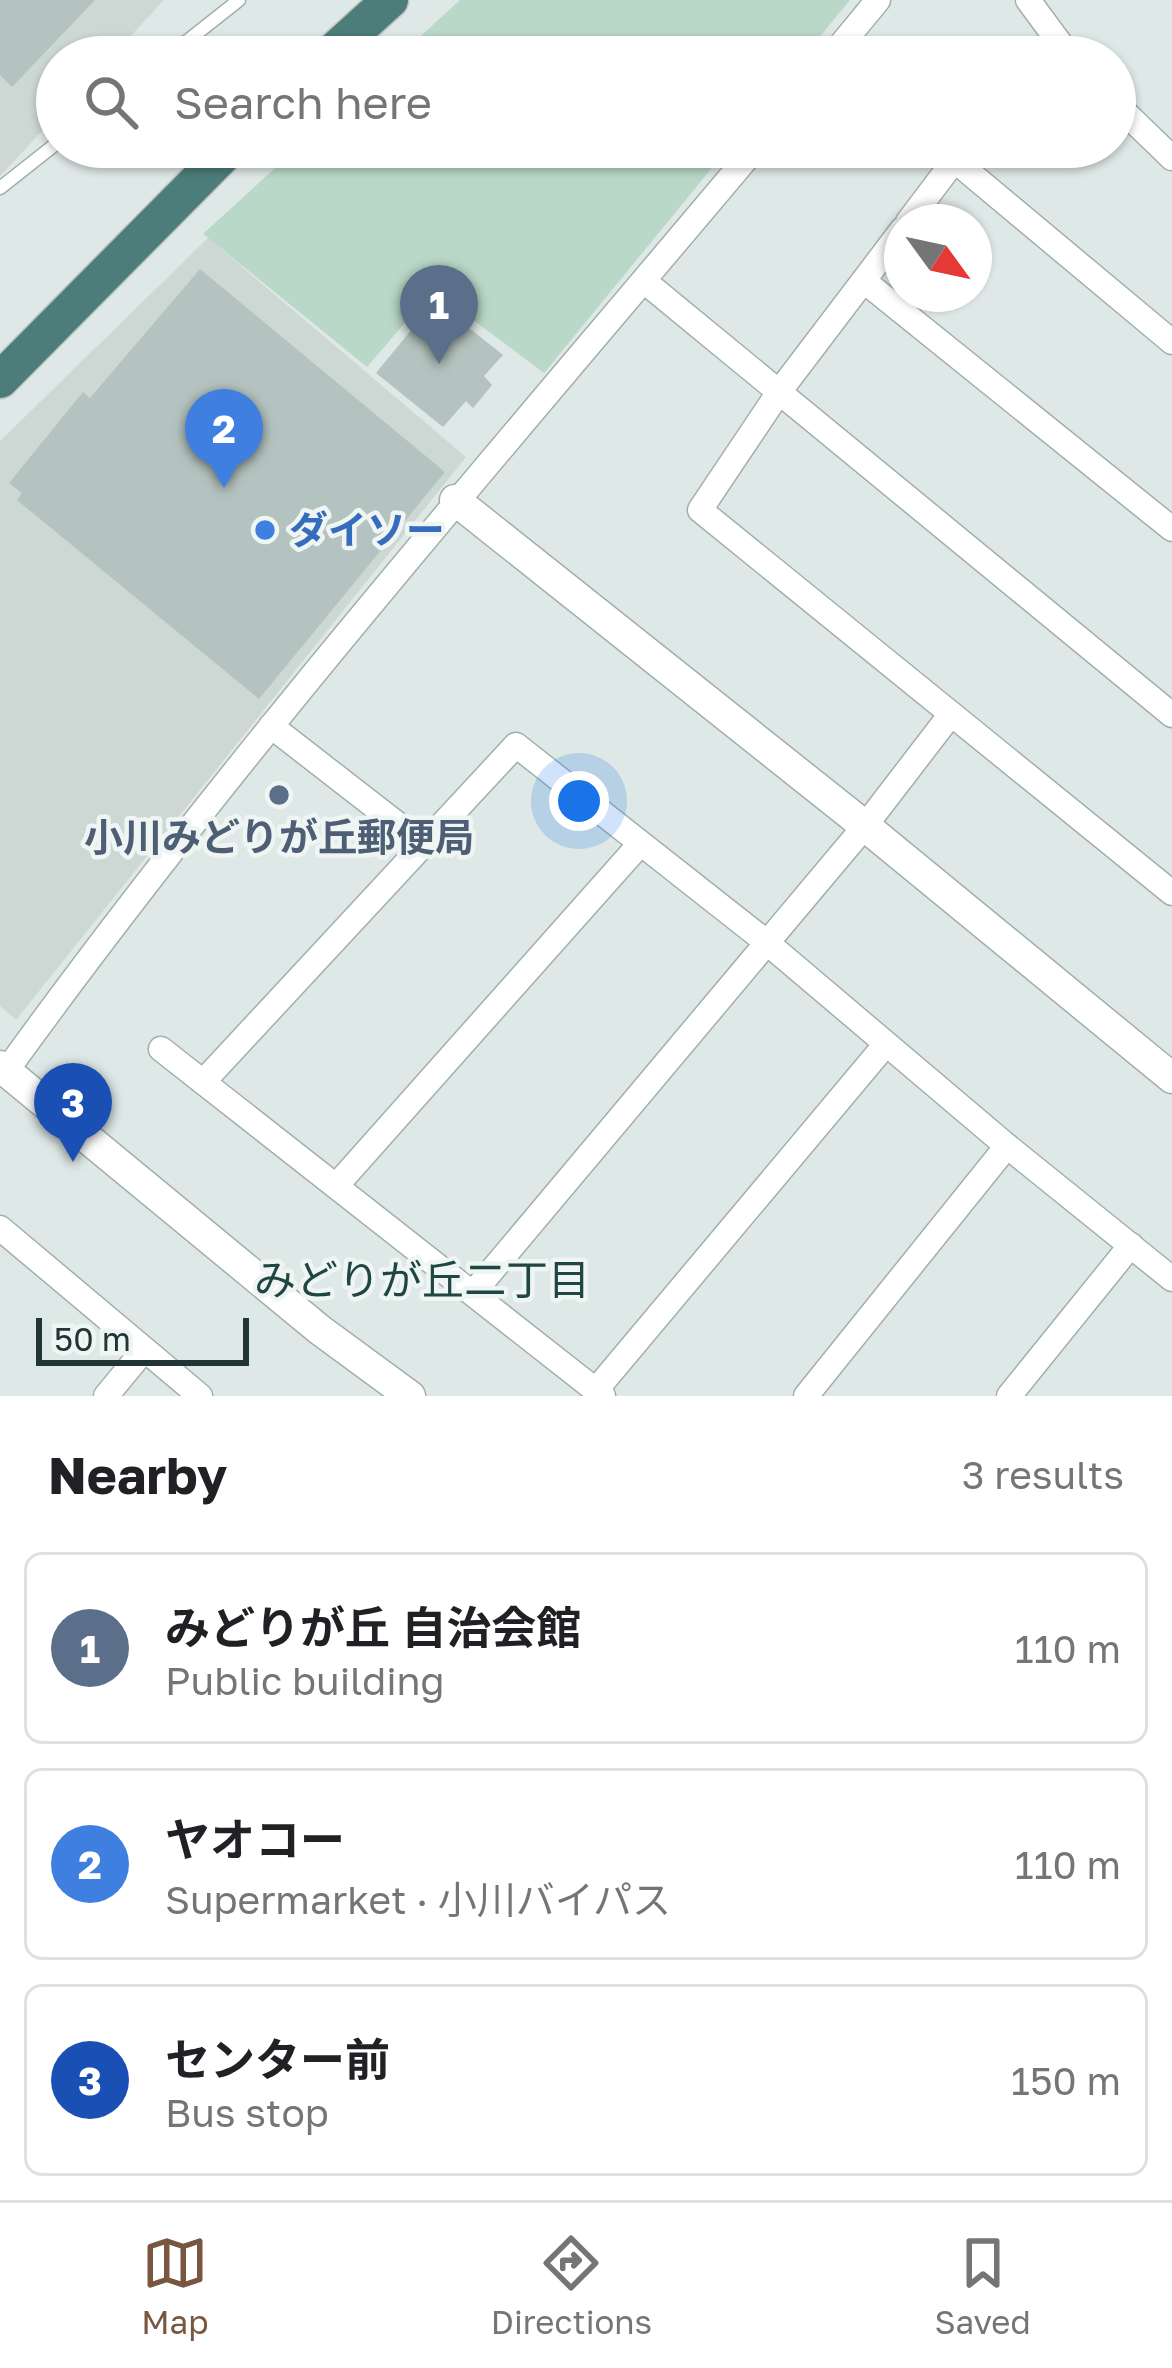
<!DOCTYPE html>
<html lang="en">
<head>
<meta charset="utf-8">
<style>
  body { margin:0; font-family:"Golos Text","Noto Sans JP",sans-serif; background:#f6f6f6; color:#202124 }
  .compass { position:absolute; left:884px; top:204px; width:108px; height:108px; border-radius:50%; background:#fff; box-shadow:0 3px 9px #0004; rotate:123deg }
  .scale { position:absolute; left:36px; bottom:30px; width:213px; box-sizing:border-box; padding-left:12px; border:6px solid #213634; border-top:0; font-size:33px; line-height:42px; white-space:nowrap; color:#213634; -webkit-text-stroke:9px #eef5f3; paint-order:stroke }
  .you { position:absolute; left:579px; top:801px; width:42px; height:42px; margin:-30px; border:9px solid #fff; border-radius:50%; background:#1a73e8; box-shadow:0 0 0 18px #1a73e833 }
  .badge { display:grid; place-items:center; width:78px; height:78px; border-radius:50%; background:#78563f; color:#fff; font-size:39px; font-weight:700 }
  .pin { position:absolute; translate:-50% -99px; filter:drop-shadow(0 3px 6px #0008) }
  .pin::after { content:''; position:absolute; top:63px; width:42px; height:36px; background:inherit; clip-path:polygon(0 0,100% 0,50% 100%) }
  .list { margin:0; padding:0; list-style:none }
  h2 { display:flex; justify-content:space-between; align-items:center; height:156px; margin:0; padding:0 48px; font-size:51px }
  h2 small { font-size:39px; font-weight:400; color:#757577 }
  .list li { display:grid; grid-template-columns:78px 1fr auto; gap:36px; align-items:center; box-sizing:border-box; height:192px; margin:0 24px 24px; padding:0 24px; border:3px solid #e0e0e0; border-radius:18px }
  .list b { display:block; font-size:45px; white-space:nowrap }
  .list p { margin:0; font-size:39px; white-space:nowrap; color:#757577 }
  .list em { font-size:39px; font-style:normal; color:#757577 }
  .icon { flex:none; width:66px; height:66px; fill:none; stroke:currentColor; stroke-width:2; stroke-linecap:round; stroke-linejoin:round }
  .map { position:relative; flex:none; width:1172px; height:1396px; overflow:hidden }
  .search { position:absolute; background:#fff; box-shadow:0 3px 9px #0004; left:36px; right:36px; top:36px; height:132px; display:flex; align-items:center; gap:30px; box-sizing:border-box; padding:0 42px; border-radius:66px; color:#757577; font-size:45px }
  .sheet { height:804px; background:#fff }
  nav { display:flex; justify-content:space-around; align-items:center; box-sizing:border-box; height:168px; border-top:3px solid #e0e0e0; background:#fff; font-size:33px; color:#757577 }
  nav a { display:grid; justify-items:center; gap:6px }
  nav .on { color:#78563f }
  .map>svg:first-child { display:block }
</style>
</head>
<body>
<div class="map">
<svg width="1172" height="1396" viewBox="0 0 1172 1396">
  <rect width="100%" height="100%" fill="#dee8e6"/>
  <!-- built -->
  <g fill="#cdd8d5">
    <polygon points="0,0 164,0 111,57 57,57 57,115 0,176"/>
    <polygon points="208,238 466,457 16,1020 0,1006 0,441"/>
  </g>
  <!-- green -->
  <g fill="#b9d8c7">
    <polygon points="460,0 850,0 803,57 398,57"/>
    <polygon points="298,147 729,147 544,373 433,290 367,367 203,234"/>
  </g>
  <!-- building -->
  <g fill="#b4c3bf">
    <polygon points="0,0 95,0 12,87 0,75"/>
    <polygon points="200,269 445,472 259,699 17,500 22,493 9,483 83,392 90,398"/>
    <polygon points="435,301 503,355 484,376 492,385 473,408 466,401 443,427 376,373"/>
  </g>
  <g fill="none" stroke-linecap="round" stroke-linejoin="round">
    <defs>
      <g id="service">
        <polyline points="167,57 239,0"/>
        <polyline points="0,188 57,143"/>
      </g>
      <g id="minor">
        <polyline points="1028,0 1070,57"/>
        <polyline points="831,57 878,0"/>
        <polyline points="1115,103 1172,158"/>
        <polyline points="953,159 1172,342"/>
        <polyline points="908,222 963,149"/>
        <polyline points="902,230 779,392 700,510 1172,893"/>
        <polyline points="644,281 1172,715"/>
        <polyline points="864,281 1172,529"/>
        <polyline points="271,726 423,844"/>
        <polyline points="161,1049 603,1396"/>
        <path d="M7,1070C239,749 501,451 756,147"/>
        <polyline points="203,1082 516,745 765,941 1007,1146 1172,1279"/>
        <polyline points="336,1186 640,844"/>
        <polyline points="0,1228 200,1396"/>
        <polyline points="473,1293 865,826 951,714"/>
        <polyline points="596,1390 886,1044"/>
        <polyline points="106,1396 144,1350"/>
        <polyline points="806,1396 1007,1146"/>
        <polyline points="1009,1396 1131,1245"/>
      </g>
      <g id="tertiary">
        <polyline points="455,500 865,826 1172,1078"/>
        <polyline points="0,1066 320,1330 410,1396"/>
      </g>
      <g id="trunk">
        <polyline points="327,57 390,0"/>
        <polyline points="0,380 231,147"/>
      </g>
    </defs>
    <!-- service casing -->
    <use href="#service" stroke="#a2afad" stroke-width="15"/>
    <!-- minor casing -->
    <use href="#minor" stroke="#a2afad" stroke-width="27"/>
    <!-- tertiary casing -->
    <use href="#tertiary" stroke="#a2afad" stroke-width="33"/>
    <!-- trunk casing -->
    <use href="#trunk" stroke="#bcc3c2" stroke-width="39"/>
    <!-- service -->
    <use href="#service" stroke="#fff" stroke-width="12"/>
    <!-- minor -->
    <use href="#minor" stroke="#fff" stroke-width="24"/>
    <!-- tertiary -->
    <use href="#tertiary" stroke="#fff" stroke-width="30"/>
    <!-- trunk -->
    <use href="#trunk" stroke="#4c7d7a" stroke-width="36"/>
  </g>
  <!-- markers -->
  <circle fill="#3f7fe0" stroke="#eef5f3" stroke-width="4.5" cx="265" cy="530" r="12"/>
  <circle fill="#5c6f8a" stroke="#eef5f3" stroke-width="4.5" cx="279" cy="795" r="12"/>
  <g text-anchor="middle" stroke-width="9" stroke-linejoin="round" paint-order="stroke">
    <!-- shop labels -->
    <g font-size="39" font-weight="bold" fill="#366cbe" stroke="#eef5f3" text-anchor="start">
      <text x="289" y="544">ダイソー</text>
    </g>
    <!-- service labels -->
    <g font-size="39" font-weight="bold" fill="#4e5e75" stroke="#eef5f3">
      <text x="279" y="851">小川みどりが丘郵便局</text>
    </g>
    <!-- neighbourhood labels -->
    <g font-size="42" fill="#204643" stroke="#eef5f3">
      <text x="422" y="1295">みどりが丘二丁目</text>
    </g>
  </g>
</svg>
<svg class="compass" viewBox="-18 -18 36 36"><path d="M0-13l5 13h-10z" fill="#e53935"/><path d="M0 13l5-13h-10z" fill="#757577"/></svg>
<div class="scale">50 m</div>
<div class="you"></div>
<div class="pin badge" style="left:439px;top:364px;background:#5c6f8a">1</div>
<div class="pin badge" style="left:224px;top:488px;background:#3f7fe0">2</div>
<div class="pin badge" style="left:73px;top:1162px;background:#1a4fb4">3</div>
<div class="search"><svg class="icon" aria-label="search" viewBox="0 0 24 24"><circle cx="10" cy="10" r="6"/><path d="M15 15l6 6"/></svg>Search here</div>
</div>
<section class="sheet">
<h2>Nearby<small>3 results</small></h2>
<ul class="list">
<li><span class="badge" style="background:#5c6f8a">1</span><div><b>みどりが丘 自治会館</b><p>Public building</p></div><em>110 m</em></li>
<li><span class="badge" style="background:#3f7fe0">2</span><div><b>ヤオコー</b><p>Supermarket · 小川バイパス</p></div><em>110 m</em></li>
<li><span class="badge" style="background:#1a4fb4">3</span><div><b>センター前</b><p>Bus stop</p></div><em>150 m</em></li>
</ul>
</section>
<nav>
<a class="on"><svg class="icon" aria-label="map" viewBox="0 0 24 24"><path d="M3 6l6-2 6 2 6-2v14l-6 2-6-2-6 2zM9 4v14M15 6v14"/></svg>Map</a>
<a><svg class="icon" aria-label="directions" viewBox="0 0 24 24"><path d="M12 3l9 9-9 9-9-9zM9 14v-3h6M13 9l2 2-2 2"/></svg>Directions</a>
<a><svg class="icon" aria-label="saved" viewBox="0 0 24 24"><path d="M7 4h10v16l-5-4-5 4z"/></svg>Saved</a>
</nav>
</body>
</html>
